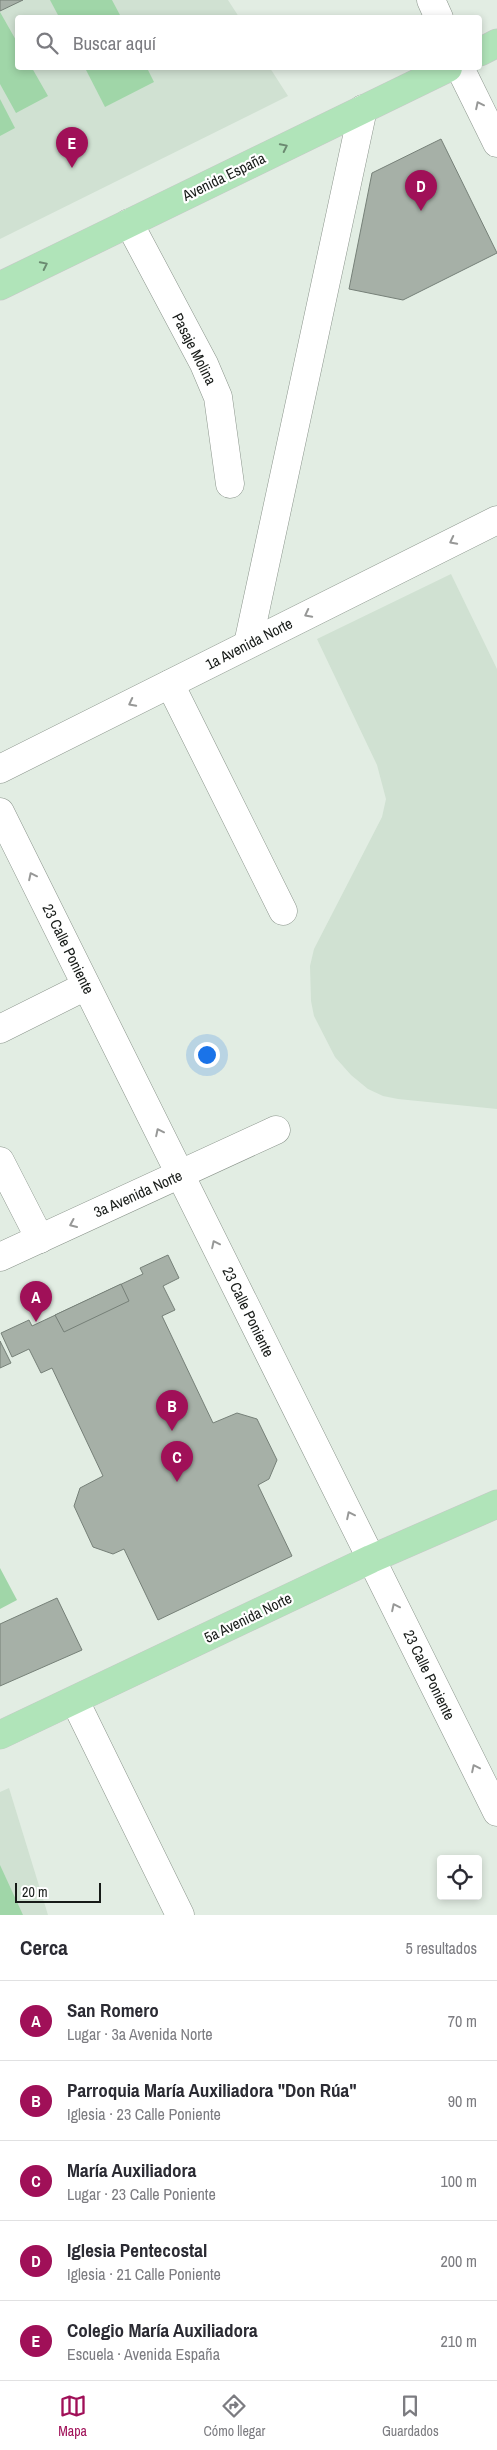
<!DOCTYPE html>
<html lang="es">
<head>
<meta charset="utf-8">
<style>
  body { margin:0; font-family:"Archivo Narrow",sans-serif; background:#f7f7f7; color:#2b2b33 }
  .controls { position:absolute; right:15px; bottom:15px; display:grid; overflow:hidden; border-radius:5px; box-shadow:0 2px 8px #0003 }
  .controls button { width:45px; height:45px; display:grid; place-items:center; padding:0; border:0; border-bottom:1px solid #e1e1e2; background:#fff; color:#2b2b33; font:25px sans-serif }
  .scale { position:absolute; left:15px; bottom:12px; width:86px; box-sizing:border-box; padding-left:5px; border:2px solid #171b18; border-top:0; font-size:14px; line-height:18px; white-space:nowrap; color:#171b18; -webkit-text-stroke:4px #fff; paint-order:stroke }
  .you { position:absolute; left:206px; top:1054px; width:18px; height:18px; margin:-12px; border:4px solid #fff; border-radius:50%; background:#1a73e8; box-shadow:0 0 0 8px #1a73e833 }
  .badge { display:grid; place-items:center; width:32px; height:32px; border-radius:50%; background:#a01058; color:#fff; font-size:16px; font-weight:700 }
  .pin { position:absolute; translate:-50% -41px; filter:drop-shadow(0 1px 2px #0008) }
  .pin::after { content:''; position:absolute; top:26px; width:18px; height:15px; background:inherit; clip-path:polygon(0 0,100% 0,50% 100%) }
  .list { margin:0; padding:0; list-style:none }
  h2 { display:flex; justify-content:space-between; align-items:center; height:65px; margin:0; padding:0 20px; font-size:21px }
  h2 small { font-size:16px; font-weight:400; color:#7c7c81 }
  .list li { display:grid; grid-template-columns:32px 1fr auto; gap:15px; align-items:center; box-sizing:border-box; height:80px; padding:0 20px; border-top:1px solid #e1e1e2 }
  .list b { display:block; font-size:19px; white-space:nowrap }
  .list p { margin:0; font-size:16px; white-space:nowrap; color:#7c7c81 }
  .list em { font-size:16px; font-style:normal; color:#7c7c81 }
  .icon { flex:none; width:28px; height:28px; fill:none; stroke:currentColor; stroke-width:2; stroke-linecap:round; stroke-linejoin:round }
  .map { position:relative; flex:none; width:497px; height:1915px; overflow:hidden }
  .search { position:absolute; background:#fff; box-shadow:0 2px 8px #0003; left:15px; right:15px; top:15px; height:55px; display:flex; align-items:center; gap:12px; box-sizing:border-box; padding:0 18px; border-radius:5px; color:#7c7c81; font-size:19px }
  .sheet { height:465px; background:#fff }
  nav { display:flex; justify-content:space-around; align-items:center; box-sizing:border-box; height:70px; border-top:1px solid #e1e1e2; background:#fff; font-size:14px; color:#7c7c81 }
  nav a { display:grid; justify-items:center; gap:2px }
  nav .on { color:#a01058 }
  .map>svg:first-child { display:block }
</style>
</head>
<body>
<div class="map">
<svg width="497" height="1915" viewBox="0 0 497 1915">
  <rect width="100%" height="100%" fill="#e2ede3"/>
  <!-- built -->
  <g fill="#d0e1d2">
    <polygon points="0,0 228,0 239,17 18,18 18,68 270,68 288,96 0,239"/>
    <polygon points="451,574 497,669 497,1109 398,1099 383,1096 368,1089 351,1075 335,1057 314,1016 311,1001 310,966 314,949 382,817 386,799 377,765 317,639"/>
    <polygon points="9,1788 48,1915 0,1915 0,1792"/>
  </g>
  <!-- green -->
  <g fill="#a0d6a8">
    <polygon points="50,0 112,0 121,17 59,17"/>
    <polygon points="0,12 17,42 18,68 32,68 48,96 16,113 0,84"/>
    <polygon points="85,68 147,68 154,82 105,107"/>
    <polygon points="0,99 15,128 0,136"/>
    <polygon points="0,1568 17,1600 0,1609"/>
    <polygon points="0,1865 23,1915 0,1915"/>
  </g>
  <!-- building -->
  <g fill="#a6b0a7" stroke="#768078">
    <polygon points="0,0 23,0 0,11"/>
    <polygon points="441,139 497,253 403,300 349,289 372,173"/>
    <polygon points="168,1255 179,1278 163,1286 175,1310 162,1316 213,1423 237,1413 257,1419 277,1460 269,1479 258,1485 292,1556 158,1620 124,1549 113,1554 93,1547 74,1506 80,1488 103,1476 52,1368 41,1373 29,1349 12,1357 1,1333 29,1320 32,1326 143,1274 140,1268"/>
    <polygon points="121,1284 129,1301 64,1332 55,1315"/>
    <polygon points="0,1341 11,1363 0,1368"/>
    <polygon points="57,1598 82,1650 0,1686 0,1624"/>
  </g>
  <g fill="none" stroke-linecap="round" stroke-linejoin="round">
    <defs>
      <g id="minor">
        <polyline points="431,0 439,18"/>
        <polyline points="460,68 497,143"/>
        <polyline points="129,223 204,364 218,397 230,484"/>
        <polyline points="248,644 363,109"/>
        <polyline points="170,684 283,911"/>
        <polyline points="0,769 497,520"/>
        <polyline points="0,812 497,1812"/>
        <polyline points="0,1029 86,986"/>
        <polyline points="0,1161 40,1239"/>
        <polyline points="0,1257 276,1130"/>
        <polyline points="75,1701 180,1915"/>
      </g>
      <g id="major">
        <polyline points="480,52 497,43"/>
        <polyline points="0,286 448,68"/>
        <polyline points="0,1735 371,1559 497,1504"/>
      </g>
    </defs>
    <!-- minor casing -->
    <use href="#minor" stroke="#8a948b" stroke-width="29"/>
    <!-- major casing -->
    <use href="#major" stroke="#c7c8c8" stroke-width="29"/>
    <!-- minor -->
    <use href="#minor" stroke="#fff" stroke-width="28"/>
    <!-- major -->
    <use href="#major" stroke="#b0e4b9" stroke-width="28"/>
  </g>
  <!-- one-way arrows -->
  <defs><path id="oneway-chevron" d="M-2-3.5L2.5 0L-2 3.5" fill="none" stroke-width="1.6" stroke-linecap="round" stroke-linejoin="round" transform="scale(1.25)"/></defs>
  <g stroke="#979897">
    <use href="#oneway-chevron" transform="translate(479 105) rotate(-116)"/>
    <use href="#oneway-chevron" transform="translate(453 541) rotate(153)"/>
    <use href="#oneway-chevron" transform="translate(308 614) rotate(153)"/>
    <use href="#oneway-chevron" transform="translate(132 703) rotate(153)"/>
    <use href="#oneway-chevron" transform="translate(32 876) rotate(-116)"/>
    <use href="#oneway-chevron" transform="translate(159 1132) rotate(-116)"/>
    <use href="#oneway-chevron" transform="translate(73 1224) rotate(156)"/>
    <use href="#oneway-chevron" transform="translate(215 1244) rotate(-116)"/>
    <use href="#oneway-chevron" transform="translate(350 1515) rotate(-116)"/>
    <use href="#oneway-chevron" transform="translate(395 1607) rotate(-116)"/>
    <use href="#oneway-chevron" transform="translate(475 1768) rotate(-116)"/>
  </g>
  <g stroke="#6b8a71">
    <use href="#oneway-chevron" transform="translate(284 147) rotate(-26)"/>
    <use href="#oneway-chevron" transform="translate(44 265) rotate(-26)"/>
  </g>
  <g text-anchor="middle" stroke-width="4.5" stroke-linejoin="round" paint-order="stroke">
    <!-- street labels -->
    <g font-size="15" fill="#171b18" stroke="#fff">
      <text transform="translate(224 177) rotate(-26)" y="5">Avenida España</text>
      <text transform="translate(194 349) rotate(63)" y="5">Pasaje Molina</text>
      <text transform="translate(249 644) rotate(-27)" y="5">1a Avenida Norte</text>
      <text transform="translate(68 949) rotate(64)" y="5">23 Calle Poniente</text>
      <text transform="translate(138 1194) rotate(-24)" y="5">3a Avenida Norte</text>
      <text transform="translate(248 1312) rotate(64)" y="5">23 Calle Poniente</text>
      <text transform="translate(248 1618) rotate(-26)" y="5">5a Avenida Norte</text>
      <text transform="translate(429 1675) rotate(64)" y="5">23 Calle Poniente</text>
    </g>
  </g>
</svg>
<div class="controls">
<button><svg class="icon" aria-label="locate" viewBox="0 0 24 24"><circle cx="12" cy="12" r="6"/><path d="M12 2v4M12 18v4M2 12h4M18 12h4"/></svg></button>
</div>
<div class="scale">20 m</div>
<div class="you"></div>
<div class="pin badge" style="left:36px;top:1322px">A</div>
<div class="pin badge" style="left:172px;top:1431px">B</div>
<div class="pin badge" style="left:177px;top:1482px">C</div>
<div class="pin badge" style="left:421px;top:211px">D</div>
<div class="pin badge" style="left:72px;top:168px">E</div>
<div class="search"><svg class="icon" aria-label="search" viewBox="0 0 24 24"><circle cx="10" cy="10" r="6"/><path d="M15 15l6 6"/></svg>Buscar aquí</div>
</div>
<section class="sheet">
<h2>Cerca<small>5 resultados</small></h2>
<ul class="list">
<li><span class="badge">A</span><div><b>San Romero</b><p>Lugar · 3a Avenida Norte</p></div><em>70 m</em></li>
<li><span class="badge">B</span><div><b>Parroquia María Auxiliadora &quot;Don Rúa&quot;</b><p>Iglesia · 23 Calle Poniente</p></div><em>90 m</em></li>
<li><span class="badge">C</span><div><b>María Auxiliadora</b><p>Lugar · 23 Calle Poniente</p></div><em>100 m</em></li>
<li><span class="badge">D</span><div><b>Iglesia Pentecostal</b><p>Iglesia · 21 Calle Poniente</p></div><em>200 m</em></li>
<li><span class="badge">E</span><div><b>Colegio María Auxiliadora</b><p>Escuela · Avenida España</p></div><em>210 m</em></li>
</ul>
</section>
<nav>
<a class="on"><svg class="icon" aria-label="map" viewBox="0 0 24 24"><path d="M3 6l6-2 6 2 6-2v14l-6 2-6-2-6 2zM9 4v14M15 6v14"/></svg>Mapa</a>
<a><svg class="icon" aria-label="directions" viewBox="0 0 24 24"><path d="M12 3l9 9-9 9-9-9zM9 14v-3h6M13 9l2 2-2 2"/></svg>Cómo llegar</a>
<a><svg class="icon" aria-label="saved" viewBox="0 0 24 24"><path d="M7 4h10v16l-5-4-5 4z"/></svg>Guardados</a>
</nav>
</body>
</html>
